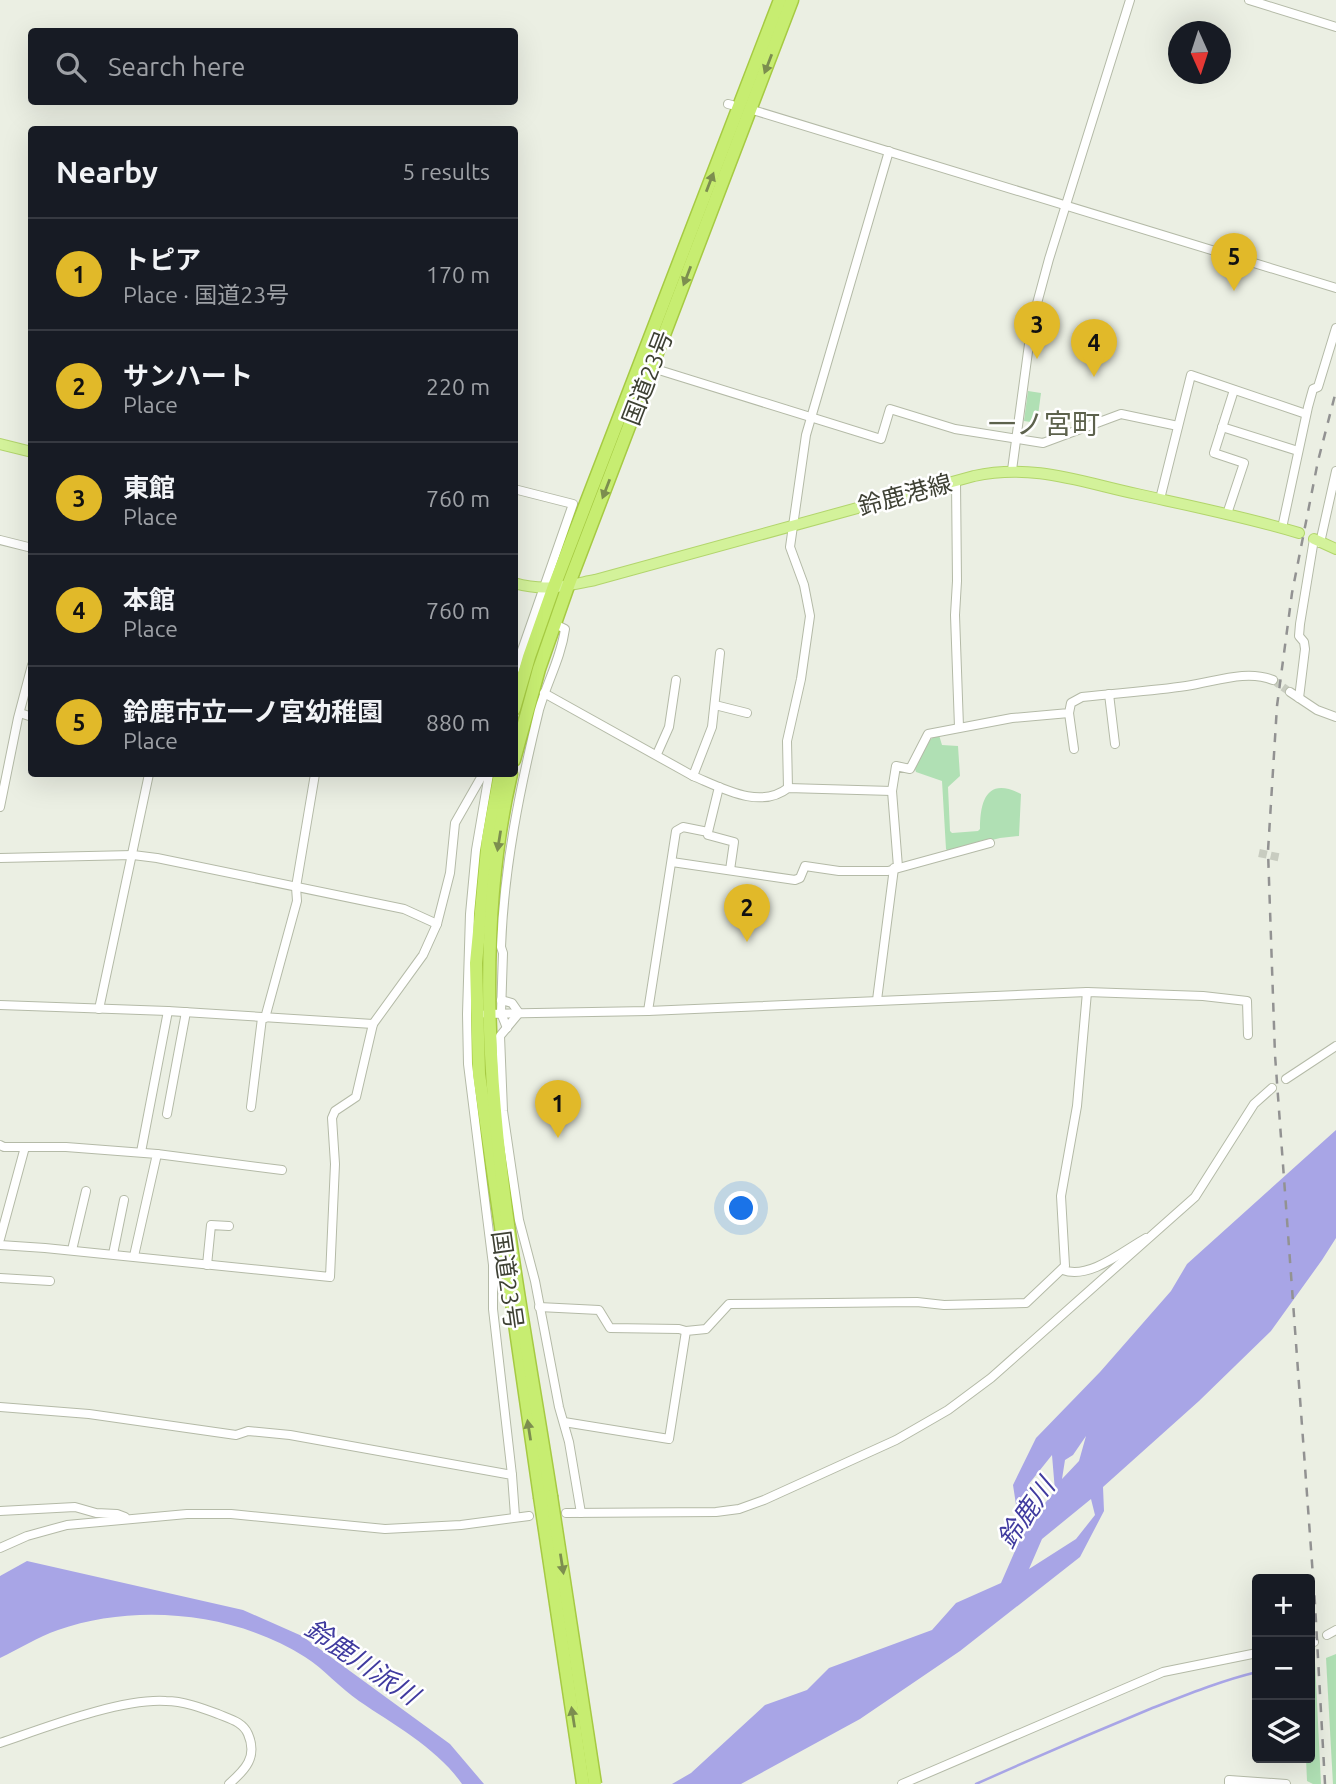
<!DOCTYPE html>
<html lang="en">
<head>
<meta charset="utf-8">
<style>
  body { margin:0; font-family:Ubuntu,"Noto Sans JP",sans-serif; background:#242831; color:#f1f3f6 }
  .controls { position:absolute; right:21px; bottom:21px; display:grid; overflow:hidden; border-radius:7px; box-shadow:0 7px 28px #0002 }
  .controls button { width:63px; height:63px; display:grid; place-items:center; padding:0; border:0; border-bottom:2px solid #363941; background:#171b24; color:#f1f3f6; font:35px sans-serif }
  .compass { position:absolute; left:1168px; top:21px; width:63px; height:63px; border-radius:50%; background:#171b24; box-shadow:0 7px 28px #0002; rotate:177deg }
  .you { position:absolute; left:742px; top:1209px; width:24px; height:24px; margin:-18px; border:5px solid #fff; border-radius:50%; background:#1a73e8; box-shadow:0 0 0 10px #1a73e833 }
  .badge { display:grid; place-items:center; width:46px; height:46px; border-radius:50%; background:#e1b929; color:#111; font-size:23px; font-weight:700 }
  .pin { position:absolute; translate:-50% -58px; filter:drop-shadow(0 2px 4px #0008) }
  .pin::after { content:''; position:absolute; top:37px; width:24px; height:21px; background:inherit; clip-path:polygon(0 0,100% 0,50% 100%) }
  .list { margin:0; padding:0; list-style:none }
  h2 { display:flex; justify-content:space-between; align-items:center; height:91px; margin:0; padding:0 28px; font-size:30px }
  h2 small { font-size:23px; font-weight:400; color:#9ea1a6 }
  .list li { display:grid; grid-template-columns:46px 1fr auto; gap:21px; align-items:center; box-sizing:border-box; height:112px; padding:0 28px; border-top:2px solid #363941 }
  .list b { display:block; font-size:26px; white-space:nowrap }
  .list p { margin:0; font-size:23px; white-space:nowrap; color:#9ea1a6 }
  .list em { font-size:23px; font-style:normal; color:#9ea1a6 }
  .icon { flex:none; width:38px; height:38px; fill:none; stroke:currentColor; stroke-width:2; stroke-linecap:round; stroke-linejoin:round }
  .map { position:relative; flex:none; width:1336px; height:1784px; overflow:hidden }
  .search { position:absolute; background:#171b24; box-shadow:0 7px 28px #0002; left:28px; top:28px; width:490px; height:77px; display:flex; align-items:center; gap:18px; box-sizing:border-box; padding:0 24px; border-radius:7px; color:#9ea1a6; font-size:26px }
  .panel { position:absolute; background:#171b24; box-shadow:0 7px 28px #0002; left:28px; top:126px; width:490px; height:651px; border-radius:7px }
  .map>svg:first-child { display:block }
</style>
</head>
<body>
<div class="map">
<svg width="1336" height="1784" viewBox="0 0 1336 1784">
  <rect width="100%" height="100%" fill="#ebefe3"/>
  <!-- green -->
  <g fill="#b0e0b4">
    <polygon points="1028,391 1041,393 1037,423 1024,421"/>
    <path d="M939,735L942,745L958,746L960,776L948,787L950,831L952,833L978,831L980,829C980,799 988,777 1021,794L1019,836L1000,838L948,851L946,849L942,781L916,772L915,769C921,755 924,739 939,735Z"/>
    <polygon points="1336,1654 1336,1784 1333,1784 1326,1658"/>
    <polygon points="1315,1661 1321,1784 1313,1784 1307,1781 1306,1758 1310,1758 1310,1663"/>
  </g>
  <!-- water -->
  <g fill="#a8a5e6" fill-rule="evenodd">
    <path d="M1336,1130V1238L1322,1260L1271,1331L1199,1401L1103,1487L1104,1511L1080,1557L960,1651L860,1719L741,1784H672L691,1773L765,1705L807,1690L829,1668L932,1630L956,1603L1001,1583L1021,1537L1013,1485L1036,1438L1100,1372L1171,1291L1187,1264ZM1086,1436L1079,1461L1062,1479L1065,1460L1073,1455ZM1052,1455L1055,1491L1032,1519L1028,1485ZM1091,1499L1095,1515L1076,1539L1029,1569L1042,1539Z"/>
    <path d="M27,1561L243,1610L302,1636L450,1744L484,1784H462C437,1748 394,1725 359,1701C340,1688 324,1669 305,1657C235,1612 135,1603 58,1630C38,1637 19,1649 0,1658V1576Z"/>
  </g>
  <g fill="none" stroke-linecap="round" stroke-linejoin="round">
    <!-- stream -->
    <path stroke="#a8a5e6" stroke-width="2.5" d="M976,1784C1034,1758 1092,1733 1150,1709C1186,1695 1220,1681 1257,1672"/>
    <!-- minor-tunnel -->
    <g stroke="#c8ccc0" stroke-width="8" stroke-dasharray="8 4" stroke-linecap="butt">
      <polyline points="1273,680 1290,692"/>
      <polyline points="1259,853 1282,858"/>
    </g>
    <defs>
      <g id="minor">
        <polyline points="1249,0 1336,27"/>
        <polyline points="728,104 732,105"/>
        <polyline points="756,111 1336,288"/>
        <polyline points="662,371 881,439 890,409 955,429 1043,443 1121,414 1178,426"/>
        <polyline points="1222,427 1298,451"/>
        <polyline points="1012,470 1032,322 1049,259 1130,0"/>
        <polyline points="956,481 957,581 955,615 959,727"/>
        <polyline points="514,489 573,504 514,673"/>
        <polyline points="1160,499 1191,375 1306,414"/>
        <polyline points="1227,514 1244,463 1214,453 1234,390"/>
        <polyline points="1282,528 1308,407 1313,389 1318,387 1336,328"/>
        <polyline points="0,540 32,548"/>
        <polyline points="1320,543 1336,471"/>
        <polyline points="1290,692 1317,710 1336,717"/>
        <path d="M544,693L693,776C722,788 760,810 788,788L892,791L896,766L910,769L928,734L1012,718L1069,713L1071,703L1082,697C1117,693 1152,691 1186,686C1215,682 1246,669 1273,680"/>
        <polyline points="1109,694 1115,744"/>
        <polyline points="1299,698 1305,649 1304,642 1299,636 1300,624 1314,539"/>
        <polyline points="715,705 747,713"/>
        <polyline points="20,713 32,717"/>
        <polyline points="1069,713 1074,749"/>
        <polyline points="657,754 669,727 676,680"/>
        <polyline points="489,774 476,850 470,914 467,1014 468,1064 493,1265 493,1309 512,1475"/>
        <polyline points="693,776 712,727 720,653"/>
        <polyline points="788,788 787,741 801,679 810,616 804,585 790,547 806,435 889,151"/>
        <polyline points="892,791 898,867"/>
        <polyline points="0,807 18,718 32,665"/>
        <polyline points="708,832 708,835 734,842 730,870"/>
        <polyline points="0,858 133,855 157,858 404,909 437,924"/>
        <polyline points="672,862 795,880 800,878 805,866 839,871 888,871 990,843"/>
        <polyline points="501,1000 512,1003 519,1013"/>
        <polyline points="877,1000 894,868"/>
        <polyline points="0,1005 168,1011 373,1024"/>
        <polyline points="99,1009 149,774"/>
        <polyline points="648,1011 676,831 683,827 708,832 719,787"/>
        <polyline points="519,1013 500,1036 503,1111 519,1220 535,1281 559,1407 569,1442 581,1513"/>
        <polyline points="486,1014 648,1011 1087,992 1203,996 1247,1001 1248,1035"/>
        <polyline points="265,1018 297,901 296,887 315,774"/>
        <path d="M507,1028L501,1013L503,953L501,947C504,866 520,788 539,710C547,682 561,658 565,629L555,624"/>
        <polyline points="1286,1079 1336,1046"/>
        <polyline points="251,1107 262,1018"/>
        <polyline points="167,1114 186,1012"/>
        <polyline points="0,1145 4,1147 66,1147 157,1154 134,1256"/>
        <polyline points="141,1152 168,1011"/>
        <polyline points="157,1154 282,1170"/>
        <polyline points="0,1239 25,1147"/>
        <polyline points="0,1245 45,1248 330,1277 335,1164 332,1118 335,1111 356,1097 373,1024 423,955 437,924 450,873 455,823 483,774"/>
        <polyline points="72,1250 86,1191"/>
        <polyline points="113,1254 124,1200"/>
        <polyline points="207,1265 211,1225 229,1226"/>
        <path d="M1063,1270C1089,1280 1123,1251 1146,1238"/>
        <polyline points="0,1278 50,1281"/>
        <polyline points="539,1307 599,1310 610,1328 679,1329 686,1331"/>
        <polyline points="0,1407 89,1414 236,1435 248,1431 290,1435 512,1475 515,1516"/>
        <polyline points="564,1422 669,1439 686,1331 706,1329 729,1304 917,1302 944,1305 1026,1303 1065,1266 1061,1196 1077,1106 1087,992"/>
        <polyline points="0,1511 75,1507 96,1513 117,1514 125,1517"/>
        <polyline points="566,1513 716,1512 739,1509 764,1500 896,1440 948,1410 991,1378 1195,1197 1254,1104 1272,1088"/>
        <polyline points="0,1548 27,1536 67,1525 187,1514 231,1514 385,1529 461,1525 529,1516"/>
        <polyline points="1327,1635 1336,1630"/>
        <polyline points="1310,1643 1314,1642"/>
        <path d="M0,1743C44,1728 121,1698 166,1701C183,1701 202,1708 218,1714C230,1719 243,1722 248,1734C258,1757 245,1770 229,1784"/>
        <polyline points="902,1784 1163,1672 1257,1653"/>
        <polyline points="1229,1784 1229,1780 1286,1784"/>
      </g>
      <g id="major">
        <polyline points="0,444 32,452"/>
        <polyline points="1314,539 1336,549"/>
        <path d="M514,583C546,592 564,586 595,580L974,476C1033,463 1081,482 1137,494C1191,506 1246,517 1299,533"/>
      </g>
      <g id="highway">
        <polyline points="514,709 529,657 553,589 780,0"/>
        <polyline points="514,760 539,669 568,586 792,0"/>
        <polyline points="500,774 488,839 476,963 479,1074 540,1497"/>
        <path d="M511,774C457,1008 515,1263 551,1496"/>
      </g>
    </defs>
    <!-- minor casing -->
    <use href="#minor" stroke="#b4baa7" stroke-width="10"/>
    <!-- major casing -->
    <use href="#major" stroke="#b2d56c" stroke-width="12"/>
    <!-- highway casing -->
    <use href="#highway" stroke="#a6ca43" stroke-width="15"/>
    <!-- minor -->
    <use href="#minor" stroke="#fff" stroke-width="8"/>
    <!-- major -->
    <use href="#major" stroke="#d3f29a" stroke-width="10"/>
    <!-- highway -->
    <use href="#highway" stroke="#c7ed71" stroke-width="12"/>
    <!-- rail -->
    <polyline stroke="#929292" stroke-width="2.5" stroke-dasharray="9 9" stroke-linecap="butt" points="1325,1784 1315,1604 1275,1055 1268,851 1277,706 1292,593 1318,461 1336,391"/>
    <defs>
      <g id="highway-bridge">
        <polyline points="551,1496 595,1784"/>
        <polyline points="540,1497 583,1784"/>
      </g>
    </defs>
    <!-- highway-bridge casing -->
    <use href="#highway-bridge" stroke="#a6ca43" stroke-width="15" stroke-linecap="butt"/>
    <!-- highway-bridge -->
    <use href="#highway-bridge" stroke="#c7ed71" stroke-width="12"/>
  </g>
  <!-- one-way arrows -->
  <defs><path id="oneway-solid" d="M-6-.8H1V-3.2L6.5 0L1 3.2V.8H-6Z" transform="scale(1.75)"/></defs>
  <g fill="#7c8e4f">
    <use href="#oneway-solid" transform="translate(768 64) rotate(111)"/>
    <use href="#oneway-solid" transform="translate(710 182) rotate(-69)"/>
    <use href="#oneway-solid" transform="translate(687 276) rotate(111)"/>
    <use href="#oneway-solid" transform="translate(606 489) rotate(111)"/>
    <use href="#oneway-solid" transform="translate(499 841) rotate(99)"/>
    <use href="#oneway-solid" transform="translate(529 1430) rotate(-99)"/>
    <use href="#oneway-solid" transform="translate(562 1564) rotate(81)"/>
    <use href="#oneway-solid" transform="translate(573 1717) rotate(-99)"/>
  </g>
  <g text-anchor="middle" stroke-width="5" stroke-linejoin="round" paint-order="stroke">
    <!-- street labels -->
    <g font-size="24" fill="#3e4134" stroke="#fff">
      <text transform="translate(648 378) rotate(-69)" y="8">国道23号</text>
      <text transform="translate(905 495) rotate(-15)" y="8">鈴鹿港線</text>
      <text transform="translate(507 1280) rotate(82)" y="8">国道23号</text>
    </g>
    <!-- water labels -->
    <g font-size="26" font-style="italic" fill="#403b9f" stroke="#fff">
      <text transform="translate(1026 1513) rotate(-55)" y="9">鈴鹿川</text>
      <text transform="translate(362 1662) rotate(34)" y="9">鈴鹿川派川</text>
    </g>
    <!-- quarter labels -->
    <g font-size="28" fill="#5d624d" stroke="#fff">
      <text x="1044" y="434">一ノ宮町</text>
    </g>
  </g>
</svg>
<div class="controls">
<button>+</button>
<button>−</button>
<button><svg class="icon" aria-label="layers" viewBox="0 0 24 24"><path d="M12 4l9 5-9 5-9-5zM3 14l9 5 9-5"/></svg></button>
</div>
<svg class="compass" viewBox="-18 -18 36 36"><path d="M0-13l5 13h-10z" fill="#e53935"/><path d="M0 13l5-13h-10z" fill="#9ea1a6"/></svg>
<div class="you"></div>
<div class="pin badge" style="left:558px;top:1138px">1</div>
<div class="pin badge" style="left:747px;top:942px">2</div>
<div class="pin badge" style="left:1037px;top:359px">3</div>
<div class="pin badge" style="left:1094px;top:377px">4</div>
<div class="pin badge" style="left:1234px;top:291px">5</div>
<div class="search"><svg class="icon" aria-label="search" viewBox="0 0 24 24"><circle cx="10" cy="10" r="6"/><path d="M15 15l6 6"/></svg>Search here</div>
<section class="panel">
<h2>Nearby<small>5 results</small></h2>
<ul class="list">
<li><span class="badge">1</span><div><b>トピア</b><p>Place · 国道23号</p></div><em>170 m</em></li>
<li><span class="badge">2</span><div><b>サンハート</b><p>Place</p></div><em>220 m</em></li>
<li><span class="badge">3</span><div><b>東館</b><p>Place</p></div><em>760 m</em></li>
<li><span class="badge">4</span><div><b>本館</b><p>Place</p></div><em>760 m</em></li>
<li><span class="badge">5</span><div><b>鈴鹿市立一ノ宮幼稚園</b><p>Place</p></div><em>880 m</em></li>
</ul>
</section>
</div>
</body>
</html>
